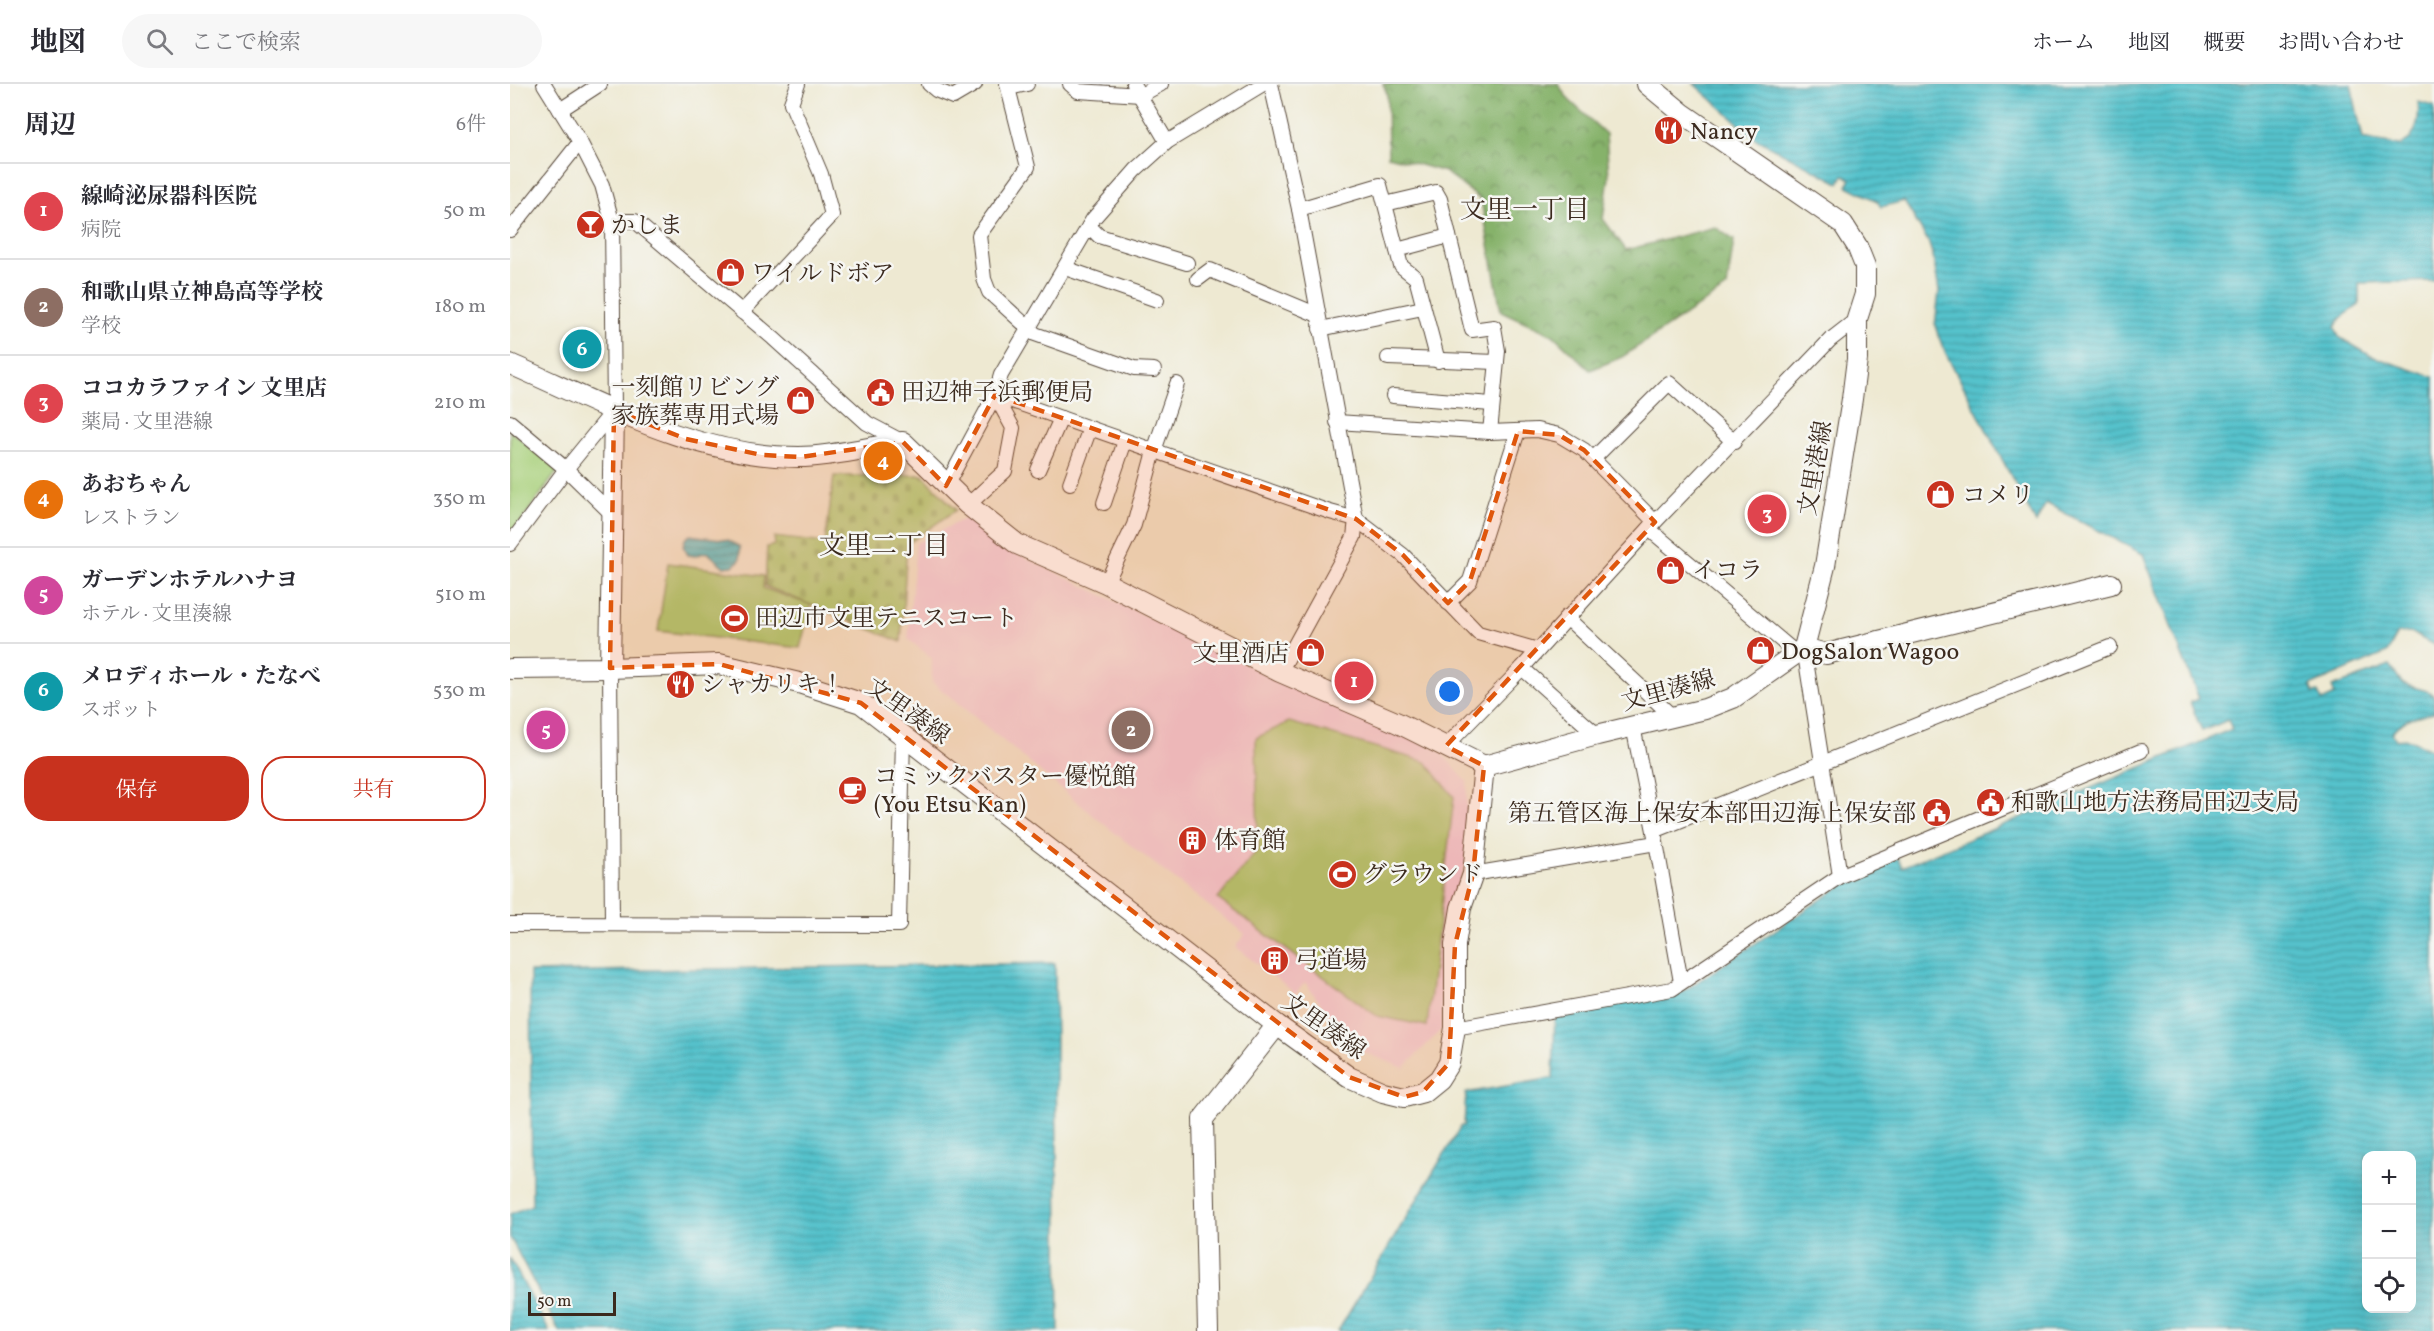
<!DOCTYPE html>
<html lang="ja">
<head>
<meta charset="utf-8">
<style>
  body { margin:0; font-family:Vollkorn,"Noto Serif JP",serif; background:#f7f7f7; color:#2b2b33 }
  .controls { position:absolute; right:18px; bottom:18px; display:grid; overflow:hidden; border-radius:12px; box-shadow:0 6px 24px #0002 }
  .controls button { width:54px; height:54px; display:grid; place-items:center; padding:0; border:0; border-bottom:2px solid #e1e1e2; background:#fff; color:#2b2b33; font:30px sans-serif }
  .scale { position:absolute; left:18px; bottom:15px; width:88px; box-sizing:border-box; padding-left:6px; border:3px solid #3b2a1e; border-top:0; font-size:16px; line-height:21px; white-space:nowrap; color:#3b2a1e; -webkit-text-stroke:4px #f6f6f2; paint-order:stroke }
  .you { position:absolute; left:940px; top:608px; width:21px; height:21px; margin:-15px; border:4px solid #fff; border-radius:50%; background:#1a73e8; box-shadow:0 0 0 9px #1a73e833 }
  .badge { display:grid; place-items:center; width:39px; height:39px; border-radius:50%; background:#c8321e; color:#fff; font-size:20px; font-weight:700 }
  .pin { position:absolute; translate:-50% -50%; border:3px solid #fff; box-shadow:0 2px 6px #0006 }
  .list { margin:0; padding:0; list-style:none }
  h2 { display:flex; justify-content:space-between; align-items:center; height:78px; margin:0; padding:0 24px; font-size:26px }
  h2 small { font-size:20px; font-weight:400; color:#7c7c81 }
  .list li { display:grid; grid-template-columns:39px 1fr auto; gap:18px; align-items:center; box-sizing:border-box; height:96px; padding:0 24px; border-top:2px solid #e1e1e2 }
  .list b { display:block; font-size:22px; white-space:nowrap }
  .list p { margin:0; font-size:20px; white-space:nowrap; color:#7c7c81 }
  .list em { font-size:20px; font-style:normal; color:#7c7c81 }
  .actions { display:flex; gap:12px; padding:18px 24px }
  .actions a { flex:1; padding:14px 0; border:2px solid #c8321e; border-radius:24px; text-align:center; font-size:21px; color:#c8321e }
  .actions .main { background:#c8321e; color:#fff }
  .icon { flex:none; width:33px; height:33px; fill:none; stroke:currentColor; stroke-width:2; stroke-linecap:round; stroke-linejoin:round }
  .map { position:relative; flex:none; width:1924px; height:1247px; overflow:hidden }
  header { display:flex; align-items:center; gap:36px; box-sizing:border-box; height:84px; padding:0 30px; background:#fff; border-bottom:2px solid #e1e1e2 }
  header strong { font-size:28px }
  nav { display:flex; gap:33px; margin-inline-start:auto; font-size:21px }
  .search { width:420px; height:54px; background:#f7f7f7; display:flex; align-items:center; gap:15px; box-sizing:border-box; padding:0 21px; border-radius:33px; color:#7c7c81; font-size:22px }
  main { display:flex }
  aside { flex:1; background:#fff }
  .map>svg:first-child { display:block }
</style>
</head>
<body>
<header>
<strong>地図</strong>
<div class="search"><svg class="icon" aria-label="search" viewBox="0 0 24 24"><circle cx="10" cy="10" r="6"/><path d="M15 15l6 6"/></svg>ここで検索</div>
<nav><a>ホーム</a><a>地図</a><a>概要</a><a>お問い合わせ</a></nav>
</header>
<main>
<aside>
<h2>周辺<small>6件</small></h2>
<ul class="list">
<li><span class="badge" style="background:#e0444e">1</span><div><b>線崎泌尿器科医院</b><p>病院</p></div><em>50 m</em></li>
<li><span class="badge" style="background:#8d6e63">2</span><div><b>和歌山県立神島高等学校</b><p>学校</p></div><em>180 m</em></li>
<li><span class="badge" style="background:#e0444e">3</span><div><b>ココカラファイン 文里店</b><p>薬局 · 文里港線</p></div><em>210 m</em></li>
<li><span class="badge" style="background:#e8710a">4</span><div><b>あおちゃん</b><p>レストラン</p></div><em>350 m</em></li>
<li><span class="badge" style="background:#d1479c">5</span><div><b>ガーデンホテルハナヨ</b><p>ホテル · 文里湊線</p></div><em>510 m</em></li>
<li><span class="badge" style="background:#0f9aa8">6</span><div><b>メロディホール・たなべ</b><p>スポット</p></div><em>530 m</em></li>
</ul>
<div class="actions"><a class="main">保存</a><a>共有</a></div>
</aside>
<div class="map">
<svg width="1924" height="1247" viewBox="0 0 1924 1247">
  <defs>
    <pattern id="forest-crowns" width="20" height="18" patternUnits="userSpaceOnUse" patternTransform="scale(1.5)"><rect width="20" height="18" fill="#86b26b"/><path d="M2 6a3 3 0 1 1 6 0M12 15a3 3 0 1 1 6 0" fill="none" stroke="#6f9157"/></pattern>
    <pattern id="cemetery-stones" width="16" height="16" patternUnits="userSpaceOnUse" patternTransform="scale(1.5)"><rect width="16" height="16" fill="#a9d07b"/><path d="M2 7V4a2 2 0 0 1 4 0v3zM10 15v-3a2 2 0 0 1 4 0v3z" fill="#92b36a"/></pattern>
    <pattern id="water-rules" width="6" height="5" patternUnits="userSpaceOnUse" patternTransform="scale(1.5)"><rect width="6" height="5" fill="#55c2cc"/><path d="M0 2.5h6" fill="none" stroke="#489ea5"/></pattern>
  </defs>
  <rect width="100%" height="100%" fill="#f6f6f2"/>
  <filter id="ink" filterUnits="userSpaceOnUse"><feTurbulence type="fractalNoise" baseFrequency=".0167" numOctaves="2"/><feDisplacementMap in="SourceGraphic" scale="12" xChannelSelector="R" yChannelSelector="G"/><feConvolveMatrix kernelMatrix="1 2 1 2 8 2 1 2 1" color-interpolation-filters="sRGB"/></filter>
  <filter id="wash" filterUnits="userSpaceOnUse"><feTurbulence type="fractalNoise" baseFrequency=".008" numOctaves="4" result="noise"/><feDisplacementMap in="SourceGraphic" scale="24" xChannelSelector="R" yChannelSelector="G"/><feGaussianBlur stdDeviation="1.35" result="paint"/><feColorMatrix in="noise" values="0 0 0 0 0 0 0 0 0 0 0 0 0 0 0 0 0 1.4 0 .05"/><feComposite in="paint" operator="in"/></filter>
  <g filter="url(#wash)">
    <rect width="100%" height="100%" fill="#eee9d2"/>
    <!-- built -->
    <polygon fill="#f1d0e3" points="460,432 502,467 765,595 928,665 957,698 956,779 932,855 932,945 894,984 841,963 795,898 786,910 725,863 735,850 606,750 422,598 422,574 398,555 406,459"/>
    <!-- green -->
    <g fill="#a9d07b" stroke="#727d4c" stroke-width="1.5">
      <polygon points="0,347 50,384 0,452"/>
      <polygon points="158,479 254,492 253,504 301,521 290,564 148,547"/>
      <polygon points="779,638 916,678 944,713 917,942 867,932 708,815 748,765 746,654"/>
    </g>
    <!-- forest -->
    <polygon fill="url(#forest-crowns)" stroke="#606e44" stroke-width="1.5" points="873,0 1048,0 1059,16 1096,50 1099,93 1093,135 1116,166 1205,143 1224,156 1217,203 1112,273 1080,286 1043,251 991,227 971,116 935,88 878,72 877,10"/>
    <!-- cemetery -->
    <polygon fill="url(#cemetery-stones)" stroke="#727d4c" stroke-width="1.5" points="413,391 446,426 397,460 391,558 255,502 257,463 265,461 264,453 315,459 324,392"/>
    <!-- water -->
    <g fill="url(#water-rules)" stroke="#487675" stroke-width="1.5" fill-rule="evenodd">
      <path d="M1184,0H1841L1853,55L1890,62C1907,54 1910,35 1908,18L1924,22V197L1849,199V221L1831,234L1825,243L1829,253L1861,272L1924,293V561L1900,548L1888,549L1877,569L1800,602L1803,609L1808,608L1812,617L1825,611L1822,603L1880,582L1893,600L1920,608L1924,613V628C1908,632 1890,635 1881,650L1887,656L1895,654L1924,667V1247H828L951,1042H954L956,1009L1043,994L1045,930L1169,910L1354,787L1388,774L1392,783L1722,645L1718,636L1692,647L1680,618L1689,615L1633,470L1536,419L1526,439L1433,264L1425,242L1429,207L1423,172L1418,157L1394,117L1371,123L1367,117L1337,102L1341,95L1333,91L1329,99L1246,55ZM1856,1072H1902V1224H1856Z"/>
      <polygon points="180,451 218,456 230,463 230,476 223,482 214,483 197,468 185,472 178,471 173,462 175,455"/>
      <polygon points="545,879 549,1247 49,1247 0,1153 0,1130 22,1121 20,888"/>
      <polygon points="0,1174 39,1247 0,1247"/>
    </g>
  </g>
  <g filter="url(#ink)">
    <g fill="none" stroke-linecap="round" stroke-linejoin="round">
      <defs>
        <g id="street">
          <polyline points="34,0 70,58 92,101 102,137 125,137 263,254 357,339 393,358"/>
          <polyline points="419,0 426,6 443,13 465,0"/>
          <polyline points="497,0 518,83 469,151 474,195 479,208 525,250 624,285 644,286"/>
          <polyline points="560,0 568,7 631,11 651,0"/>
          <polyline points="623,0 657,58"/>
          <polyline points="761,0 789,125 846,435 844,453 770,588"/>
          <polyline points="499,4 517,0"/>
          <polyline points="50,26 90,0"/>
          <polyline points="875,120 926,108 930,115 962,246 984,243 988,267 980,348"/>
          <polyline points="789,125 870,101 891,182 906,194 928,277"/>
          <polyline points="579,142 589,152 677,179"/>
          <polyline points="0,146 70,58"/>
          <polyline points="887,166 939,152"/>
          <polyline points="555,184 647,216"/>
          <polyline points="688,195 700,186 808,231"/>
          <polyline points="232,228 322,131 311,90 281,19 288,0"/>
          <polyline points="810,245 913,224"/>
          <polyline points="878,274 987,278"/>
          <polyline points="485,311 820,428 846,435 893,471 968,549 1028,566"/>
          <polyline points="883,312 981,320"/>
          <polyline points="0,338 56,385 103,431"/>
          <polyline points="827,338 980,348 1027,346 1049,351 1074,366 1145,438"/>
          <polyline points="1083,375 1159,299 1224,358"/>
          <polyline points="528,386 551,334"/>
          <polyline points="560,399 580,344"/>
          <polyline points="436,402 485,311 491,291 583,135 626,86 657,58 753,0"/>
          <polyline points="594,419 615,357"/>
          <polyline points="458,421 495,387 503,344 485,311"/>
          <polyline points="1139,445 1286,569"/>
          <polyline points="0,460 56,385 104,326 102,137"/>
          <polyline points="596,499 624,441 644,367 667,300"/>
          <polyline points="938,519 960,497 1008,347"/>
          <polyline points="1056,533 1164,634"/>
          <polyline points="1294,564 1330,792"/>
          <polyline points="100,584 102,839"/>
          <polyline points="1012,584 1087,651"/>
          <polyline points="1123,642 1144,747"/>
          <polyline points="936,662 1012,584 1145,438 1320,256 1347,235"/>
          <polyline points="963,790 1146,759"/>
          <polyline points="0,840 389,841 393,651"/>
          <polyline points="1171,898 1144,747 1600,563"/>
          <polyline points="945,944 1162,905 1330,792 1631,667"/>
        </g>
        <g id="secondary">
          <polyline points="1137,0 1172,29 1333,140 1347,162 1355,182 1355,210 1347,235 1347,275 1342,315 1315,482 1294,564"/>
          <path d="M0,280C92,320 186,373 289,373C320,373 360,363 393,358L458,421L507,460L596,499L770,588L888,639L974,682"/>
          <polyline points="1294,564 1316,570 1601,500"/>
          <polyline points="100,584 104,326"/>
          <polyline points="0,585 100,584 209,580 289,599 351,619 767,941 839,993 873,1008 894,1013 913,1008 929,995 939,979 945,944 945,861 951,824 963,790 974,682 1087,651 1195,625 1223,614 1294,564"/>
          <polyline points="698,1247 693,1035 767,941"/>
        </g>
      </defs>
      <!-- street casing -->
      <use href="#street" stroke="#564739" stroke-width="16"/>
      <!-- secondary casing -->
      <use href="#secondary" stroke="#564739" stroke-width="22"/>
      <!-- street -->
      <use href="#street" stroke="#fff" stroke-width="14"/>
      <!-- secondary -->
      <use href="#secondary" stroke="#fff" stroke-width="20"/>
    </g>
  </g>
  <!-- marked area -->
  <path fill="#df570d" fill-opacity="0.2" stroke="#df570d" stroke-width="4.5" stroke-dasharray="12 8" stroke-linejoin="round" d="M485,311L846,435L893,471L938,519L960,497L1008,347L1049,351L1074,366L1145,438L936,662L974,682L963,790L945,861L939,979L913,1008L894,1013L839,993L351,619L209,580L100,584L104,326L176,355L252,371L291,373L393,358L436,402Z"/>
  <!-- icons -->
  <defs>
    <symbol id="restaurant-disc" viewBox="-11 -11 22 22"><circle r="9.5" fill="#c8321e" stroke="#f6f6f2"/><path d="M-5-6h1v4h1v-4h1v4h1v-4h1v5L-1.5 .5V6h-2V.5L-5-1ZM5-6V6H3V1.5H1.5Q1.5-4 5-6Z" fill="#fff"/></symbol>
    <symbol id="bar-disc" viewBox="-11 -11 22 22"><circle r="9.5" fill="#c8321e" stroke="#f6f6f2"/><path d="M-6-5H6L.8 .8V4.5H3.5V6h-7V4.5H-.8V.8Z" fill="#fff"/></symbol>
    <symbol id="shop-disc" viewBox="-11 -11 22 22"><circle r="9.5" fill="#c8321e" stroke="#f6f6f2"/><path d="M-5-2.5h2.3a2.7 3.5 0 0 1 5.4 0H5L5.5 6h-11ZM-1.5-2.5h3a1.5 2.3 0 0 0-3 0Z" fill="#fff"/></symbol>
    <symbol id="civic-disc" viewBox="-11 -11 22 22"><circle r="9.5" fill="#c8321e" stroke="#f6f6f2"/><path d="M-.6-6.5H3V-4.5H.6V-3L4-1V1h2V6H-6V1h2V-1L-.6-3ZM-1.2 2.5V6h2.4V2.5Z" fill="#fff"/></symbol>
    <symbol id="stadium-disc" viewBox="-11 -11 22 22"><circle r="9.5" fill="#c8321e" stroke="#f6f6f2"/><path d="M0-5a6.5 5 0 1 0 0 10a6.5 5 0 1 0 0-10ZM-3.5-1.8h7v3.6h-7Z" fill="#fff"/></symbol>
    <symbol id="cafe-disc" viewBox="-11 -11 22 22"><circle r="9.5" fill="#c8321e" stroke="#f6f6f2"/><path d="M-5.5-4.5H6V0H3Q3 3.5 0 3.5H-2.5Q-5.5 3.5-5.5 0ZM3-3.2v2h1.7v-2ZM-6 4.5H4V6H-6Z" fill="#fff"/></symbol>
    <symbol id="building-disc" viewBox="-11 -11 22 22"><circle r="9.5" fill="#c8321e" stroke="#f6f6f2"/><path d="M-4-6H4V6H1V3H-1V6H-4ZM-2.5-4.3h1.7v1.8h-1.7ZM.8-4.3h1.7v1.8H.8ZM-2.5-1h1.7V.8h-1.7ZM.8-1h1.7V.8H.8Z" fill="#fff"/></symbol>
  </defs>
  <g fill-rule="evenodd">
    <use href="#restaurant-disc" x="1142" y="30" width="33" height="33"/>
    <use href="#bar-disc" x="64" y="124" width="33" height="33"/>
    <use href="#shop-disc" x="204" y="172" width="33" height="33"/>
    <use href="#civic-disc" x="354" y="292" width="33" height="33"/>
    <use href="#shop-disc" x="274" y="300" width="33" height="33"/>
    <use href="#shop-disc" x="1414" y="394" width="33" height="33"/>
    <use href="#shop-disc" x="1144" y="470" width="33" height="33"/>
    <use href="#stadium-disc" x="208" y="518" width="33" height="33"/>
    <use href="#shop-disc" x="1234" y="550" width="33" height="33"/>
    <use href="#shop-disc" x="784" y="552" width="33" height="33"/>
    <use href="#restaurant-disc" x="154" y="584" width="33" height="33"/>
    <use href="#cafe-disc" x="326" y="690" width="33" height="33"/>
    <use href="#civic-disc" x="1464" y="702" width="33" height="33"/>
    <use href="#civic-disc" x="1410" y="712" width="33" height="33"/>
    <use href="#building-disc" x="666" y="740" width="33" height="33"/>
    <use href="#stadium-disc" x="816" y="774" width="33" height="33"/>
    <use href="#building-disc" x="748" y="860" width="33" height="33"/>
  </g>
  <g text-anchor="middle" stroke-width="5" stroke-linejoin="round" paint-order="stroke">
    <!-- poi labels -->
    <g font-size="24" fill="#3b2a1e" stroke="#f6f6f2" text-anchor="start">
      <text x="1180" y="55">Nancy</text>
      <text x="101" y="149">かしま</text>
      <text x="241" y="197">ワイルドボア</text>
      <text x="269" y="311" text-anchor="end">一刻館リビング<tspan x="269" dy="28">家族葬専用式場</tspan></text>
      <text x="391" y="316">田辺神子浜郵便局</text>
      <text x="1452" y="419">コメリ</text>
      <text x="1182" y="494">イコラ</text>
      <text x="245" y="542">田辺市文里テニスコート</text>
      <text x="1271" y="575">DogSalon Wagoo</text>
      <text x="779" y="577" text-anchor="end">文里酒店</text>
      <text x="191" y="608">シャカリキ！</text>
      <text x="364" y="700">コミックバスター優悦館<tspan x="364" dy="28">(You Etsu Kan)</tspan></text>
      <text x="1501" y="726">和歌山地方法務局田辺支局</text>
      <text x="1406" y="737" text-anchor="end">第五管区海上保安本部田辺海上保安部</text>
      <text x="704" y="764">体育館</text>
      <text x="853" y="798">グラウンド</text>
      <text x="785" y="884">弓道場</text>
    </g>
    <!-- street labels -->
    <g font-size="24" fill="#3b2a1e" stroke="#f6f6f2">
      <text transform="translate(1305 384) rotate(-80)" y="8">文里港線</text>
      <text transform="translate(1158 606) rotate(-15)" y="8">文里湊線</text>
      <text transform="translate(398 627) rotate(35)" y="8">文里湊線</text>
      <text transform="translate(814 942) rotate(35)" y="8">文里湊線</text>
    </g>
    <!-- neighbourhood labels -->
    <g font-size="26" fill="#3b2a1e" stroke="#f6f6f2">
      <text x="1015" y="134">文里一丁目</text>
      <text x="374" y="470">文里二丁目</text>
    </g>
  </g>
</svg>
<div class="controls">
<button>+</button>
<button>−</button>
<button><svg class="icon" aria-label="locate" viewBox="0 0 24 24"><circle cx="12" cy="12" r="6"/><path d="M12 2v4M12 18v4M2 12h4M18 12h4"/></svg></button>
</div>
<div class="scale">50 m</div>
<div class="you"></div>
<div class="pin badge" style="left:844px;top:597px;background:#e0444e">1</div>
<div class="pin badge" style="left:621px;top:646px;background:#8d6e63">2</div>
<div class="pin badge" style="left:1257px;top:430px;background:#e0444e">3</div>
<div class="pin badge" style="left:373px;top:377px;background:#e8710a">4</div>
<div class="pin badge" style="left:36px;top:646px;background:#d1479c">5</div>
<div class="pin badge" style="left:72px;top:265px;background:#0f9aa8">6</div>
</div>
</main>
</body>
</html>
